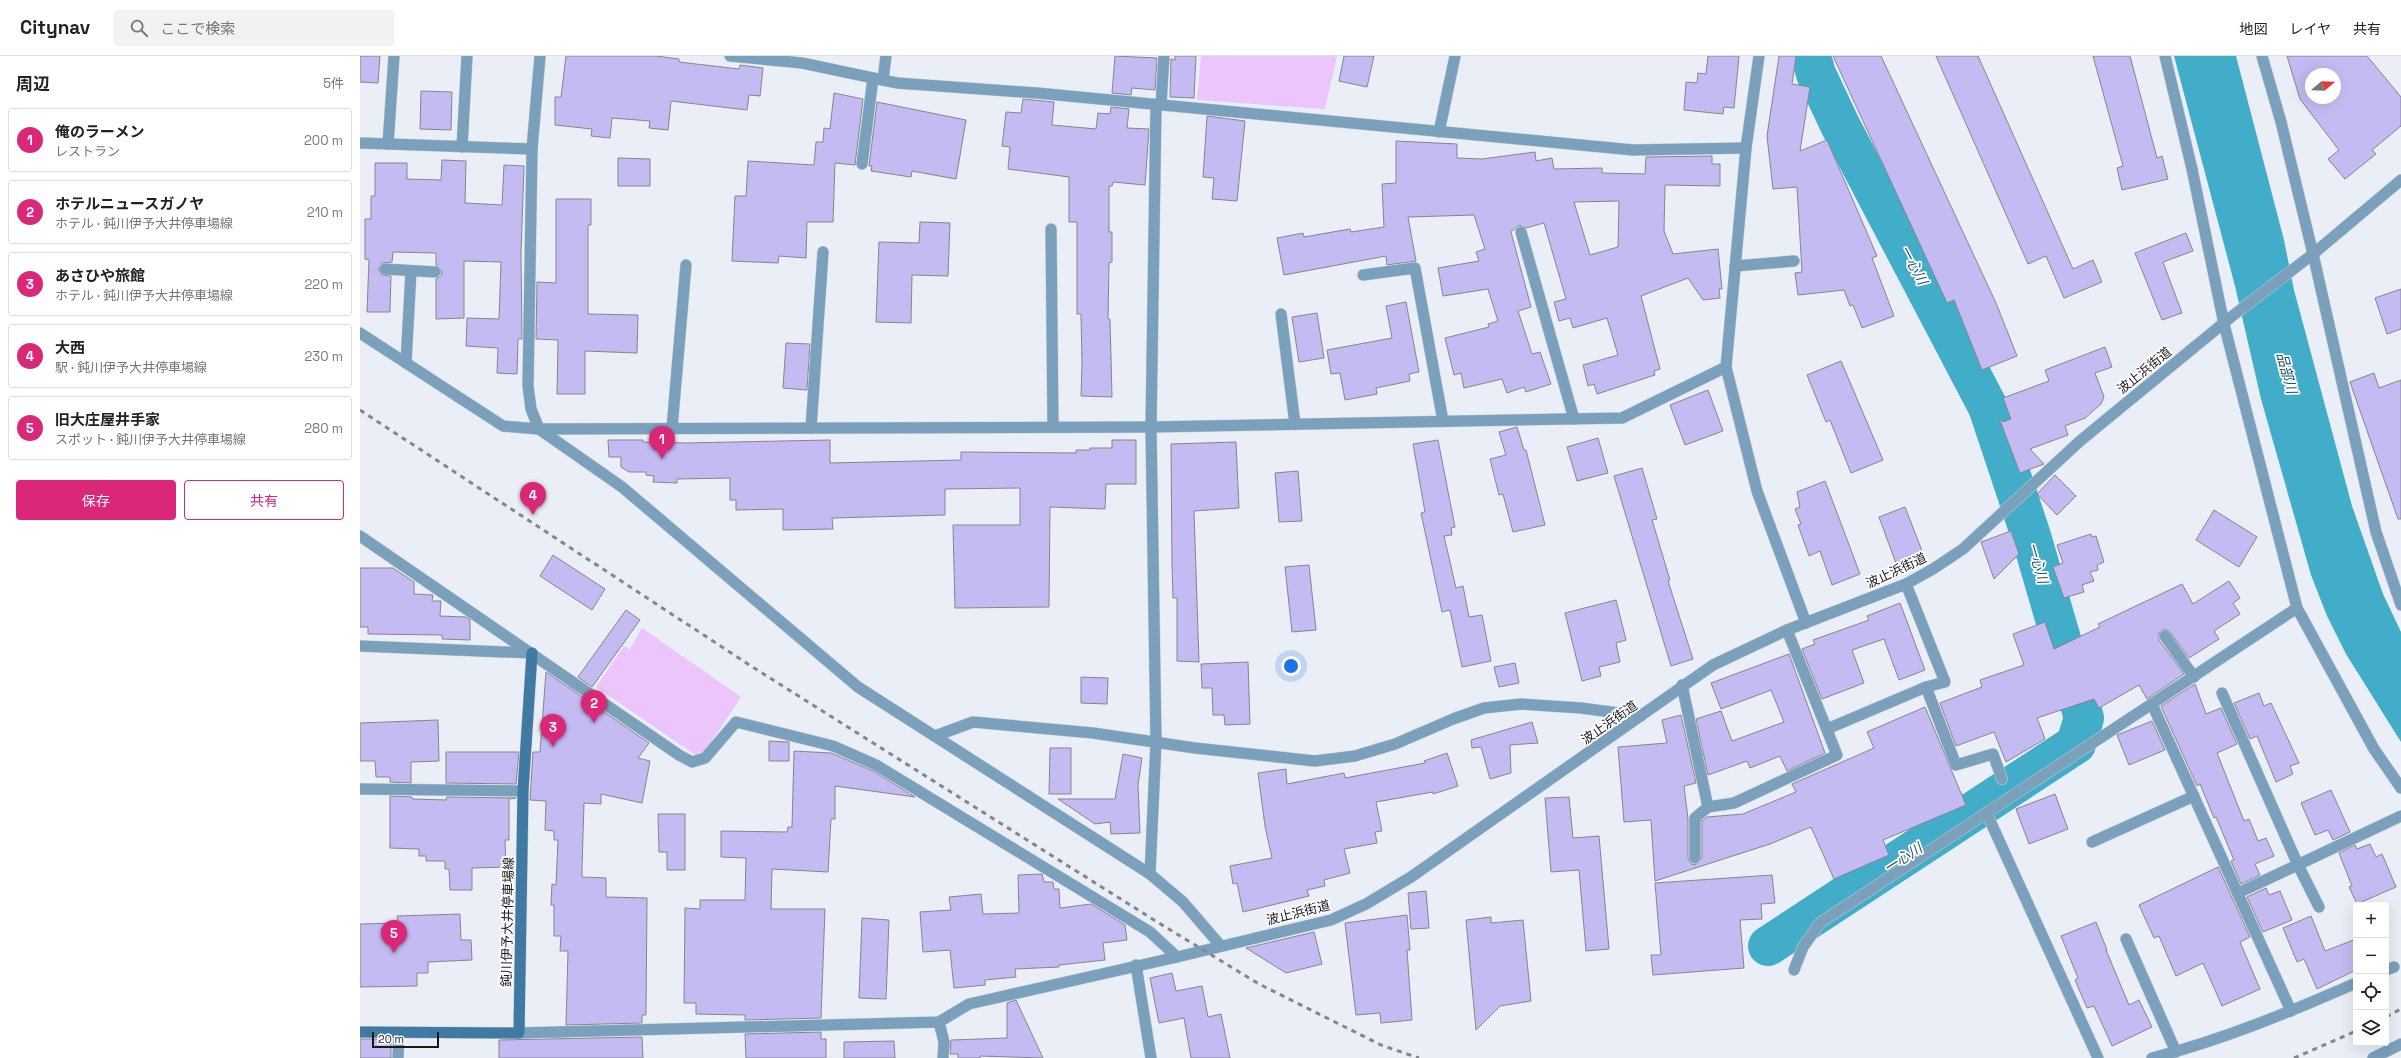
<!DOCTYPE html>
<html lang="ja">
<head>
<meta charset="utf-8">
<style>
  body { margin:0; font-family:"Space Grotesk","Noto Sans JP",sans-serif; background:#f2f2f2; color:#222 }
  .controls { position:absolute; right:12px; bottom:12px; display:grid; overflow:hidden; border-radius:4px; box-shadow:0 4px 16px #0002 }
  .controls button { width:36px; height:36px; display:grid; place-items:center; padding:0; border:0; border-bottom:1px solid #e0e0e0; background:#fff; color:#222; font:20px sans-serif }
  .compass { position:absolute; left:1945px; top:12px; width:36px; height:36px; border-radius:50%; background:#fff; box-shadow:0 4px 16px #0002; rotate:71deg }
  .scale { position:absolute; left:12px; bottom:10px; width:67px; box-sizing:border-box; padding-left:4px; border:2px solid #17181b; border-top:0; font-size:11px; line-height:14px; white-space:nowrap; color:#17181b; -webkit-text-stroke:3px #fff; paint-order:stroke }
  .you { position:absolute; left:931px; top:610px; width:14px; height:14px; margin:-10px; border:3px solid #fff; border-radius:50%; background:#1a73e8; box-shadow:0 0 0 6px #1a73e833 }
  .badge { display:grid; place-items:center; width:26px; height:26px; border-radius:50%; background:#db2777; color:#fff; font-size:13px; font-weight:700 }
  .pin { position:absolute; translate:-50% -33px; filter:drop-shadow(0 1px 2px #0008) }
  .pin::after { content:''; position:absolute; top:21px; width:14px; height:12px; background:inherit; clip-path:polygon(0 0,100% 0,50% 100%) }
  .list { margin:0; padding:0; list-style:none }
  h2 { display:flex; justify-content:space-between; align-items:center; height:52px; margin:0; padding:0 16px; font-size:17px }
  h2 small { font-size:13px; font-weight:400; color:#767676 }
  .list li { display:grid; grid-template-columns:26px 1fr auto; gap:12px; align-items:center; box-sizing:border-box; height:64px; margin:0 8px 8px; padding:0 8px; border:1px solid #e0e0e0; border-radius:4px }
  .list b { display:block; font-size:15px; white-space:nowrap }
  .list p { margin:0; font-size:13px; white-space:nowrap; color:#767676 }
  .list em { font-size:13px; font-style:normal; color:#767676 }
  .actions { display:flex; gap:8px; padding:12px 16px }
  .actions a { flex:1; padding:9px 0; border:1px solid #db2777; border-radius:4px; text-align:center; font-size:14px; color:#db2777 }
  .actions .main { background:#db2777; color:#fff }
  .icon { flex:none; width:22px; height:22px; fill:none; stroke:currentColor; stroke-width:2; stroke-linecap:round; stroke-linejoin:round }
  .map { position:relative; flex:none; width:2041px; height:1002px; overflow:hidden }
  header { display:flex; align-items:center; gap:24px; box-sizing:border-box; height:56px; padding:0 20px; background:#fff; border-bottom:1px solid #e0e0e0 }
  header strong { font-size:19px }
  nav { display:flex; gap:22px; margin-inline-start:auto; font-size:14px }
  .search { width:280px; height:36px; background:#f2f2f2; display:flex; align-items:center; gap:10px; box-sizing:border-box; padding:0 14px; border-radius:4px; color:#767676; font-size:15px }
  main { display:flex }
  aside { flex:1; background:#fff }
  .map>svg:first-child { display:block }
</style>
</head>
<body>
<header>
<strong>Citynav</strong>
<div class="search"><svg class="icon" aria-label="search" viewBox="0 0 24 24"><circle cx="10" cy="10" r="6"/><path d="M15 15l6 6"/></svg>ここで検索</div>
<nav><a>地図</a><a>レイヤ</a><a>共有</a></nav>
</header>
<main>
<aside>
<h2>周辺<small>5件</small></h2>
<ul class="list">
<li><span class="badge">1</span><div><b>俺のラーメン</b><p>レストラン</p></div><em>200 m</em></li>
<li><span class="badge">2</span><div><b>ホテルニュースガノヤ</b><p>ホテル · 鈍川伊予大井停車場線</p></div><em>210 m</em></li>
<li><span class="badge">3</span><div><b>あさひや旅館</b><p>ホテル · 鈍川伊予大井停車場線</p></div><em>220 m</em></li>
<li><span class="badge">4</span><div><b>大西</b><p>駅 · 鈍川伊予大井停車場線</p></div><em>230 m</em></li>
<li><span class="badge">5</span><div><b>旧大庄屋井手家</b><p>スポット · 鈍川伊予大井停車場線</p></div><em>280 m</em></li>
</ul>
<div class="actions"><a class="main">保存</a><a>共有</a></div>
</aside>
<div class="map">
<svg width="2041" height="1002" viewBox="0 0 2041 1002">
  <rect width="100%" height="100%" fill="#eaeef6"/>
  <!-- green -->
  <g fill="#ebc5fb">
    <polygon points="841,0 977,0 965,53 837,44"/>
    <polygon points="282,572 381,641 346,693 337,700 236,631 264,590 270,593"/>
  </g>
  <!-- water -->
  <polygon fill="#42adc8" points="1814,0 1876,0 1924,184 1934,234 1992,450 2023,538 2041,576 2041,686 1986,598 1967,560 1951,519 1901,343 1875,230"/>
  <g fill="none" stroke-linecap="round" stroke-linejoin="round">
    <!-- river -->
    <polyline stroke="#42adc8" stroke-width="40" points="1408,890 1716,688 1724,662 1671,480 1628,351 1480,69 1456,18 1451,0"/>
  </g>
  <!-- building -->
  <g fill="#c3bbf2" stroke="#86858d" fill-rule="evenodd">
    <polygon points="0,0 20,0 18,27 0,26"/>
    <polygon points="206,0 296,0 319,3 319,6 379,13 380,9 403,12 400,40 389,39 387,54 311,45 308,74 289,72 290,65 252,62 250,82 231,80 232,73 195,69 195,41 201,41"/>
    <polygon points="755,0 797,2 795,34 772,32 771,39 752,37"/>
    <polygon points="815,0 836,0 834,42 810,41 811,3 815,4"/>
    <polygon points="984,0 1014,0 1007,31 979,25"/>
    <polygon points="1348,0 1379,0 1374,52 1364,51 1363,58 1324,54 1326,26 1337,27 1338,17 1346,18"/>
    <polygon points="1419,0 1436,0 1432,28 1450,31 1440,95 1467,84 1517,200 1512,202 1534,260 1502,272 1493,249 1490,250 1484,234 1438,239 1435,217 1442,216 1437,131 1413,133 1407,80"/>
    <polygon points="1473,0 1521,0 1636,247 1657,300 1622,314 1594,244 1587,247"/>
    <polygon points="1576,0 1618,0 1713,213 1733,204 1742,226 1704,242 1686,200 1668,208"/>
    <polygon points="1733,0 1770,0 1797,102 1802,100 1808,123 1762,134 1757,112 1763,110"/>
    <path d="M1927,0H2007L2041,41V70L2012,94L2016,98L1985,123L1968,103L1979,94L1940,43ZM1951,18H1975V42H1951Z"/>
    <polygon points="61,35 92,36 91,74 60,73"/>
    <polygon points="474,37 503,43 495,109 475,107 473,166 447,166 446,202 419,200 418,207 372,205 375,140 386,140 388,105 454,109 456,86 463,86 464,72 470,73"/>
    <polygon points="663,43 694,46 692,69 736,73 738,57 750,58 751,51 769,53 767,72 789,73 785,129 753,126 752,130 749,130 749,176 752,176 752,206 749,207 748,263 750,263 752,341 721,340 722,308 721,258 717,258 717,166 709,166 709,121 648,113 650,91 642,90 646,56 661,57"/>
    <polygon points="517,46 606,64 596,123 552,115 551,121 511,115 512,110 509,110"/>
    <polygon points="847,60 885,65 877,145 852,143 854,122 843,121"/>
    <path d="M1036,85L1097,88V102L1122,103L1175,96L1176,105L1192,102L1194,113L1242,112V117L1285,118L1286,101L1352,100V108H1360V130L1305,129L1304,175L1313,198L1358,193L1362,233H1359L1360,242L1343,244L1328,222L1281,240L1300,313L1294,315L1295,319L1237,338L1234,328L1228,330L1223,309L1258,299L1247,262L1213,272L1210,262L1199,265L1194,246L1206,243L1184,167L1166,172L1159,169L1151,176L1171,251L1158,255L1172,298L1180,296L1191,328L1166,336L1164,331L1147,337L1142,323L1104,332L1101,317L1094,319L1085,282L1129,271L1128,268L1138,265L1128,233L1083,240L1078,212L1119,205L1116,196L1125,193L1114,159L1048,161L1056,205L1027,209L1026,200L924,219L917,182L943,177L944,181L990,173L991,176L1024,171L1022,128L1036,127ZM1259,145L1258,191L1230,199L1214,146Z"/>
    <polygon points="258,102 290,103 290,130 258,130"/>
    <polygon points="82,104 106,105 105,147 142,149 144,109 164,110 161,197 162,283 158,283 157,318 137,317 138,292 106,290 107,262 139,263 141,206 104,205 104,262 76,263 76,223 81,220 82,216 76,209 76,197 33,196 32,206 22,207 18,213 22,219 31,220 30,256 7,256 9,204 5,203 5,163 11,163 11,140 15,140 15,107 47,107 47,123 81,124"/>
    <polygon points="196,143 231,143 231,169 228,169 228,258 278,259 277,297 225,295 225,338 197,338 198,284 176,283 177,226 196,227"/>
    <polygon points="560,166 590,167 588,220 552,219 551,267 516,266 519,186 559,187"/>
    <polygon points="1826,177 1833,195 1803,206 1822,257 1802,264 1775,197"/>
    <polygon points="2041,233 2041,273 2027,278 2015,242"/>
    <polygon points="1046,246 1059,316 1049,318 1050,325 1016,332 1017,338 985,344 980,317 971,318 967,294 1032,282 1026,250"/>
    <polygon points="957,257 964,302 939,306 932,261"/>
    <polygon points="426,287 450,288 447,334 423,332"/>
    <polygon points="1745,291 1752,311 1735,317 1744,341 1741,348 1725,362 1705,370 1708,379 1670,393 1684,408 1660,417 1639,362 1643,366 1651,363 1643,342 1689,325 1685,314"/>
    <polygon points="1481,305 1523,404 1491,417 1470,364 1466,366 1447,319"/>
    <polygon points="2014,317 2019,332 2041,324 2041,463 2038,463 1990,326"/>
    <polygon points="1348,334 1363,375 1325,389 1310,349"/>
    <polygon points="1157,371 1164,394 1166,394 1185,469 1153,476 1143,438 1139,439 1130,403 1146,399 1139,376"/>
    <polygon points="1238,382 1248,417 1217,425 1207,391"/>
    <polygon points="248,384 283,384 283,386 325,387 470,384 470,407 601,404 601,396 716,397 716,394 730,394 730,392 752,392 752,384 776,384 776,428 746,428 745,453 690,451 689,551 595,552 593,469 660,469 660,432 585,433 585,459 472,462 473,473 423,474 423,453 376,454 376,444 370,444 370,422 317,423 317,427 293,426 294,420 286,419 286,416 269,416 261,411 261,401 249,401"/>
    <polygon points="1078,384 1095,471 1091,472 1092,479 1084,480 1096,532 1103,530 1109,561 1122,559 1131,605 1102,611 1090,554 1082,556 1061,457 1065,456 1053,388"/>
    <polygon points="876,386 879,452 834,455 839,606 817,605 817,542 813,542 812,509 811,388"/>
    <polygon points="1282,412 1297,463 1292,464 1310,524 1308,525 1333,603 1311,610 1254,420"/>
    <polygon points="938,415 942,465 919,466 915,417"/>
    <polygon points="1695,419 1716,440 1697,459 1677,438"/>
    <polygon points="1465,425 1500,518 1472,529 1460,495 1449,500 1438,469 1441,468 1435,453 1440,451 1437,436"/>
    <polygon points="1545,451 1564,500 1537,510 1519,461"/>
    <polygon points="1854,454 1897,481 1879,511 1836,484"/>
    <polygon points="1651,475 1659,498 1634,523 1621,486"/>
    <polygon points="1731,478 1732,481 1736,480 1744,506 1737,509 1738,514 1730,516 1734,525 1722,529 1724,536 1704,542 1693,511 1703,507 1697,489"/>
    <polygon points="193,499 245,533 232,554 180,520"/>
    <polygon points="949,509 956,574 932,576 925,511"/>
    <polygon points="0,512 33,512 54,526 54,538 73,539 72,545 81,545 80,560 106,561 110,564 110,584 82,583 82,579 8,578 8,571 0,571"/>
    <polygon points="1869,525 1880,542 1873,547 1880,558 1854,575 1859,583 1829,602 1810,576 1805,573 1799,577 1799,584 1824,618 1787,643 1779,629 1739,652 1734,643 1677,662 1685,683 1646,706 1634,676 1596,690 1580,647 1622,631 1620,624 1664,609 1653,578 1685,566 1694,593 1740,571 1738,568 1822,528 1833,548"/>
    <polygon points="1256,544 1266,584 1256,587 1260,606 1239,611 1241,620 1222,625 1205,557"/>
    <polygon points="1540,547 1565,614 1539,624 1524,583 1492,594 1504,627 1462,643 1442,593 1455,588 1453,584 1509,564 1507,560"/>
    <polygon points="266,554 280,564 232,631 218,621"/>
    <polygon points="1429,598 1465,697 1427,715 1420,700 1390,712 1387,705 1348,719 1336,663 1361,655 1372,685 1424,666 1411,634 1361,653 1351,627"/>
    <polygon points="888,606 890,668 865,669 864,659 853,659 852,632 842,632 841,608"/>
    <polygon points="1155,607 1159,627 1139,631 1134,611"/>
    <polygon points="186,616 289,687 278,702 290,705 282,747 241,738 241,748 224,747 222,811 222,821 246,822 246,841 287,842 286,959 282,959 282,967 206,969 208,895 200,895 201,880 194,880 194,849 191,849 192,828 196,829 198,784 194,784 194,775 185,774 186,745 170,744 173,696 180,696"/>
    <polygon points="721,621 748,622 747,648 721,647"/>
    <polygon points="1835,628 1846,658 1861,652 1877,688 1857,697 1884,765 1889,763 1898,785 1906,782 1914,800 1895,808 1900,819 1881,828 1871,805 1874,804 1856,761 1854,762 1840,728 1837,730 1801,650"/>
    <polygon points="1899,637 1904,650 1911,647 1939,707 1930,710 1933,718 1916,726 1897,680 1890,683 1874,647"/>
    <polygon points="1565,651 1606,749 1523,784 1529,799 1474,823 1451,771 1410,788 1295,825 1291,764 1264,766 1258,691 1307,687 1302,664 1321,659 1336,727 1324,730 1328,763 1328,802 1331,808 1335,809 1342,802 1342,765 1347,761 1383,758 1436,736 1432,728 1514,692 1507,676"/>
    <polygon points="78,664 79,705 51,706 51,727 30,726 30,721 16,721 15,705 0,705 0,667"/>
    <polygon points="1792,665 1805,694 1769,709 1757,679"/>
    <polygon points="1172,666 1178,687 1150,689 1151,717 1130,723 1121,691 1112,692 1111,684"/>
    <polygon points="409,685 429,686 429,705 409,705"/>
    <polygon points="690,692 711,692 711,738 689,738"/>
    <polygon points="434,695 471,697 513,715 555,741 475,730 475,763 471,763 468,816 412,813 411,853 465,853 461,962 385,964 385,959 336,958 336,947 324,947 325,852 340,853 340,844 385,844 386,802 361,801 361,775 427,776 428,771 432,771"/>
    <polygon points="86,696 159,696 156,728 86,727"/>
    <polygon points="1087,697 1098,730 1073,738 1073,736 1016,746 1022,775 1015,776 1017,787 984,793 990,817 964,824 965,830 947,834 949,840 883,856 877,827 873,828 870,810 912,802 905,770 898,717 926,713 927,728 984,717 985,722 1065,707 1064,705"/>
    <polygon points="763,698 782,702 778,729 780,777 751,778 750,766 735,768 698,743 755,743"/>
    <polygon points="1971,734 1990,776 1973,784 1968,774 1955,779 1941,747"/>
    <polygon points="1695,738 1708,773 1669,788 1656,753"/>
    <polygon points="30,740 52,741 52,743 86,744 87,741 156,742 149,743 149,784 145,784 146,811 112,812 112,834 90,834 89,813 85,813 85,805 66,805 66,800 59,800 59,793 30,792"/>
    <polygon points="1209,741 1213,782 1239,780 1249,893 1226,895 1219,814 1191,816 1185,742"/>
    <polygon points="298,758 325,758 325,814 307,814 307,796 299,796"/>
    <polygon points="2010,788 2016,801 2022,798 2036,831 1997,848 1989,831 1992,830 1979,797 1995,789 1997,793"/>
    <polygon points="1858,811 1890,881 1880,886 1900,933 1862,950 1843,907 1816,920 1799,880 1794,882 1779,849"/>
    <polygon points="682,818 684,826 693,826 694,833 699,833 700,852 731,848 765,869 767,884 743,887 745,904 699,909 699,911 655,913 656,921 625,924 625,929 594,932 590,894 563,896 560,856 591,854 589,841 621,838 623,858 659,857 658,819"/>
    <polygon points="1412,819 1415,847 1401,848 1402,863 1380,864 1384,912 1293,919 1291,899 1301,899 1295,827"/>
    <polygon points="1906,832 1909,839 1920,835 1932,864 1903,876 1887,841"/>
    <polygon points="1066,835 1069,872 1051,873 1048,837"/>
    <polygon points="100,858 101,884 111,884 112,904 68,906 68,917 57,917 57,930 0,931 0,868 38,867 37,860"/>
    <polygon points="1047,859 1050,894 1047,894 1052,964 1021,967 1020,957 996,959 985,867"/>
    <polygon points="1951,860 1965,895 1996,883 1996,914 1957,933 1944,903 1937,906 1923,872"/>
    <polygon points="1131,861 1131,867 1163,864 1171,945 1140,950 1116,974 1106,864"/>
    <polygon points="502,862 529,864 526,943 499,942"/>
    <polygon points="1736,866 1747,894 1746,894 1769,949 1779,944 1792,971 1752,990 1734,950 1727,952 1715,924 1718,922 1701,880"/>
    <polygon points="954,876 962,908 926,917 886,892"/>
    <polygon points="812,917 816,935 842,930 848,961 861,958 870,1002 831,1002 824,962 799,967 790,922"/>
    <polygon points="656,944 683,1002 620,1000 620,1002 598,1002 598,998 590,998 591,984 647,982 647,947"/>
    <polygon points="461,976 461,983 466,983 466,1002 386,1002 385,978"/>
    <polygon points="282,981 283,1002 139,1002 139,984"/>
    <rect x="0" y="983" width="31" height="19"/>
    <polygon points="534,985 535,1002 484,1002 484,986"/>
  </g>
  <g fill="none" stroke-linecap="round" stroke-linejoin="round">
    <defs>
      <g id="minor">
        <polyline points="180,0 172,93 168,330 171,353 179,373 262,431 498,631 790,818 823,846 860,889"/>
        <polyline points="370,0 442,7 537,27 677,37 1273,94 1386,92"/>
        <polyline points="1399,0 1386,92 1366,311 1397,435 1446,567"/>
        <polyline points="1805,0 1832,113 1864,268"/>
        <polyline points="1902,0 1921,66 1953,198 2016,476 2041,549"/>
        <polyline points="523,24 526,0"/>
        <polyline points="801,49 804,0"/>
        <polyline points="1079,76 1095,0"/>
        <polyline points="0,87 172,93"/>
        <polyline points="28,88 34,0"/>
        <polyline points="102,91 107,0"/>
        <polyline points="502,108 513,22"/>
        <polyline points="691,173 693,371"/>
        <polyline points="1161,176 1214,363"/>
        <polyline points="1375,210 1434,205"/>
        <polyline points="25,213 75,216"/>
        <polyline points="1003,219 1055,212 1083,365"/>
        <polyline points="921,258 935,368"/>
        <polyline points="0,277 143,370 179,373 791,371 1262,362 1366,311"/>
        <polyline points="46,307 51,215"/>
        <polyline points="312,372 326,209"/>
        <polyline points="451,372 463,196"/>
        <polyline points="0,480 319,699 332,706 345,702 376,666 473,690 516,709 790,876 817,901"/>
        <polyline points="1546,528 1585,626 1566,631"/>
        <polyline points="1805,580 1834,621"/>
        <polyline points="0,590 171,597"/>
        <polyline points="1322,629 1348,751 1335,762 1335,802"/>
        <polyline points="1862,637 1938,809 1959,851"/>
        <polyline points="1792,648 1931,955"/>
        <polyline points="1467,673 1566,631 1596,709 1633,698 1642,723"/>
        <polyline points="575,680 613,666 733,677 835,692 955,705 995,700 1035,688 1093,663 1124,652 1161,648 1221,652 1281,660"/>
        <polyline points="0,733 163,735"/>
        <polyline points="1348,751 1374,747 1477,699 1427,574"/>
        <polyline points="1627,758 1738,1002"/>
        <polyline points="1732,786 1834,740"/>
        <polyline points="790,818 796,686 791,371 796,49"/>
        <polyline points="1878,837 2041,760"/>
        <polyline points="1766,883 1816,996"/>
        <polyline points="776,909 791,1002"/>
        <polyline points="1434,914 1443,891 1460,867 1937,552"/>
        <polyline points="2026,914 2034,911"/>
        <polyline points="579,966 584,986 583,1002"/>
        <polyline points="38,1002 39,977"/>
        <path d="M1792,1002C1862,984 1930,956 1996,927"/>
        <polyline points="2013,1002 2041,988"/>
      </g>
      <g id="tertiary">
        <polyline points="1864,268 1937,552 2014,693 2041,732"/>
        <polyline points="159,977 579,966 609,948 817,901 971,864 1006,848 1051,821 1353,609 1427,574 1546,528 1573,513 1603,493 1720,385 1871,261 1953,198 2041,124"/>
      </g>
      <polyline id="secondary" points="0,976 159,977 163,735 172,597"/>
    </defs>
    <!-- minor casing -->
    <use href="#minor" stroke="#c8ccd3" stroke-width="12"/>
    <!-- tertiary casing -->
    <use href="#tertiary" stroke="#c8ccd3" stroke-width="12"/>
    <!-- secondary casing -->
    <use href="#secondary" stroke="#c8ccd3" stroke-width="12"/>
    <!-- minor -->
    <use href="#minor" stroke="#7ba0bc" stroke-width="11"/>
    <!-- tertiary -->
    <use href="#tertiary" stroke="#7ba0bc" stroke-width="11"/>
    <!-- secondary -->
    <use href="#secondary" stroke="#4079a2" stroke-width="11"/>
    <!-- rail -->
    <g stroke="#84868c" stroke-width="3" stroke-dasharray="5 5" stroke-linecap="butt">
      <polyline points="0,354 391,610 794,864 899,928 1021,989 1059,1002"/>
      <polyline points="2026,961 2041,953"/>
      <polyline points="1934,1002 1996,975"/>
    </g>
  </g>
  <g text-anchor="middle" stroke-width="3.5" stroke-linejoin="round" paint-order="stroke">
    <!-- street labels -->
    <g font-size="13" fill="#17181b" stroke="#fff">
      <text transform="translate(1784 314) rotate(-39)" y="5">波止浜街道</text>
      <text transform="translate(1536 514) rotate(-25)" y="5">波止浜街道</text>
      <text transform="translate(1249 666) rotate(-35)" y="5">波止浜街道</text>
      <text transform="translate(938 856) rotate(-14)" y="5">波止浜街道</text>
      <text transform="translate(147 866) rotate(-89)" y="5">鈍川伊予大井停車場線</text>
    </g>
    <!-- water labels -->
    <g font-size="14" font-style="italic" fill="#195463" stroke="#fff">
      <text transform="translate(1554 209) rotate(62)" y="5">一心川</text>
      <text transform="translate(1927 317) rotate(75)" y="5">品部川</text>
      <text transform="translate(1678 507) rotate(74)" y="5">一心川</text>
      <text transform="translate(1543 802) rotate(-33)" y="5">一心川</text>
    </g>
  </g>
</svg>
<div class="controls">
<button>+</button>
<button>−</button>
<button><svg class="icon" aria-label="locate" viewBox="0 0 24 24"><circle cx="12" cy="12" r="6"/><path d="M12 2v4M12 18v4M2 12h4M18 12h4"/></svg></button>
<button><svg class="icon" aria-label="layers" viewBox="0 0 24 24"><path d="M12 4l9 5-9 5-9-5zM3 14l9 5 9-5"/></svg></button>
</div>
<svg class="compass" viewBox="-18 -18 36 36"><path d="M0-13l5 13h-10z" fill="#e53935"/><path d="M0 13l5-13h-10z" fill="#767676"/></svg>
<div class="scale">20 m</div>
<div class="you"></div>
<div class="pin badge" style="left:302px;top:403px">1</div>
<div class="pin badge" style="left:234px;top:667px">2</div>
<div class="pin badge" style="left:193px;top:691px">3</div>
<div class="pin badge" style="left:173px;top:459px">4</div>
<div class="pin badge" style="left:34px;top:897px">5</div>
</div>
</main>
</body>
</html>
